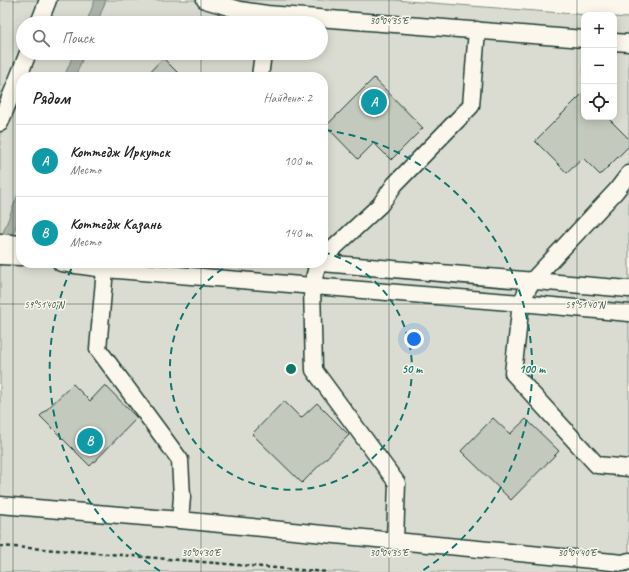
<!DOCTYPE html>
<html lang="ru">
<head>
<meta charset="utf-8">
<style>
  body { margin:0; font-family:Caveat,sans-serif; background:#f2f2f2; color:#222 }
  .controls { position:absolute; right:12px; top:12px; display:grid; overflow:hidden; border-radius:8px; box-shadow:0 2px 10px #0003 }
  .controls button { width:36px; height:36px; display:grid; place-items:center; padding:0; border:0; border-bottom:1px solid #e0e0e0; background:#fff; color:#222; font:20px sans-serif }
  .you { position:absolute; left:414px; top:339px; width:14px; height:14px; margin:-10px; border:3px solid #fff; border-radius:50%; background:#1a73e8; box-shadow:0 0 0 6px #1a73e833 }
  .badge { display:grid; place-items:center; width:26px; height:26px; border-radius:50%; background:#db2777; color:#fff; font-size:13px; font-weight:700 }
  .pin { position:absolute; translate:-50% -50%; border:2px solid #fff; box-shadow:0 1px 4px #0006 }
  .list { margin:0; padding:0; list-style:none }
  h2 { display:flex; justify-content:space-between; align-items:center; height:52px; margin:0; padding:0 16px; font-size:17px }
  h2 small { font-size:13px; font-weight:400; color:#767676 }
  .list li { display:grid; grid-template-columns:26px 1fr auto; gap:12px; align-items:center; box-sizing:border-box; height:72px; padding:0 16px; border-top:1px solid #e0e0e0 }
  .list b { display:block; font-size:15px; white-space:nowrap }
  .list p { margin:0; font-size:13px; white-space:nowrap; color:#767676 }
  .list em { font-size:13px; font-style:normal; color:#767676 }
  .icon { flex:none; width:22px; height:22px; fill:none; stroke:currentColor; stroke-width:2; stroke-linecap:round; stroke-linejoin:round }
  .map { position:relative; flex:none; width:629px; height:572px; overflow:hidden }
  .search { position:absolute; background:#fff; box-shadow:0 2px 10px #0003; left:16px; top:16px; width:312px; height:44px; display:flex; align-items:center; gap:10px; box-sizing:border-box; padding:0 14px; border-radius:22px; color:#767676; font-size:15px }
  .panel { position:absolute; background:#fff; box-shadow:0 2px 10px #0003; left:16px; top:72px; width:312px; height:196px; border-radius:16px }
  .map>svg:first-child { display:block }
</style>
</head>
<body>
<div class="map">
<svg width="629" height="572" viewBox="0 0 629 572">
  <rect width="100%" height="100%" fill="#fbf7ec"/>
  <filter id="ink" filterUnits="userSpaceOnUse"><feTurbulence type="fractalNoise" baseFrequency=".025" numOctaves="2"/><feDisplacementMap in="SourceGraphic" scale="8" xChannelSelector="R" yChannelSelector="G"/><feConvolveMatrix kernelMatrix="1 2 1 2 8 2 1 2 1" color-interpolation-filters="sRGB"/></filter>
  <g filter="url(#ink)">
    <!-- green -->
    <path fill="#dbdcd1" stroke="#7d8c82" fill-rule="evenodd" d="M0,0H394L587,15H584V117H614V17L629,18V572H0ZM23,23H321V53H23ZM21,77H323V263H21Z"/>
    <!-- water -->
    <g fill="#adb4aa" stroke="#74847b">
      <polygon points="95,0 106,0 97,23 86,23"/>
      <polygon points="74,53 85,53 75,77 64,77"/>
      <polygon points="21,187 21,214 0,267 0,240"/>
    </g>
    <!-- building -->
    <g fill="#c4c9be" stroke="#1f3d34">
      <polygon points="163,58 182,77 145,77"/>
      <polygon points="374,78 423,128 391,160 374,143 358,159 326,126"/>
      <polygon points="584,92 584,117 607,117 629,139 629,146 600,175 583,158 567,173 535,141"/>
      <polygon points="73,384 90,401 105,385 137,418 90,466 40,416"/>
      <polygon points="284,401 301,418 317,403 349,435 302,483 252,434"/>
      <polygon points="493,418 510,434 526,419 559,451 511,500 461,451"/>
    </g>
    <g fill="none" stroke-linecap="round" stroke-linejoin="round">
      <defs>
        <g id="minor">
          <polyline points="205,0 239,10 267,14 584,39"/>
          <polyline points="39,23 48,0"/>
          <polyline points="614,42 629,43"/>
          <polyline points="260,77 263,53"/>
          <polyline points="0,123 28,53"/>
          <polyline points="629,174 616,191 531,282 521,303 513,373 597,465 629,468"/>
          <polyline points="0,242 21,244"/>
          <polyline points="0,256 21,257"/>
          <polyline points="323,258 380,205 395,184 471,106 477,30"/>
          <polyline points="61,263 105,269 521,303 629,313"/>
          <polyline points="110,263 105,269 98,349 180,460 182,497 180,520"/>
          <polyline points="318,263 312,286 314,370 397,483 395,540"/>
          <polyline points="322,263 629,289"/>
          <polyline points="0,505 180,520 623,563 629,561"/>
        </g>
      </defs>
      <!-- minor casing -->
      <use href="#minor" stroke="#1f3d34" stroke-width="19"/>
      <!-- path -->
      <path stroke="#1f3d34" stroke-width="2.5" stroke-dasharray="4 3" stroke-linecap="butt" d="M0,546C109,553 218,564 327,572"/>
      <!-- minor -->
      <use href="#minor" stroke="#fbf7ec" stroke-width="16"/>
    </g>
  </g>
  <!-- ticks -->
  <path fill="none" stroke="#1f3d34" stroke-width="1" stroke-opacity="0.45" d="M13,0V572M201,0V23M389,0V572M577,0V572M201,53V77M201,263V572M0,304H629"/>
  <!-- distance rings -->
  <g fill="none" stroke="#0f766e" stroke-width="2" stroke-dasharray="7 5">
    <path d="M323 252A121 121 0 1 1 232 263"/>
    <path d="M160 571A241 241 0 0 1 74 263M325 130A241 241 0 0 1 422 571"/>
  </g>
  <g font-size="10" text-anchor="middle" fill="#1f3d34" stroke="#fbf7ec" stroke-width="3" stroke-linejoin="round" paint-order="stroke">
    <text x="389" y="24">30°04'35"E</text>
    <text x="44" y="308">59°51'40"N</text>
    <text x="585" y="308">59°51'40"N</text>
    <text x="201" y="556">30°04'30"E</text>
    <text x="389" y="556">30°04'35"E</text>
    <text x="577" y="556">30°04'40"E</text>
  </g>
  <circle cx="291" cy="369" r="6" fill="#0f766e" stroke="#fbf7ec" stroke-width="2"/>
  <g font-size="12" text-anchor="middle" font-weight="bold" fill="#0f766e" stroke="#fbf7ec" stroke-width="3" stroke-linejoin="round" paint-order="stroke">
    <text x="412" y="373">50 m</text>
    <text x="532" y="373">100 m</text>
  </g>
</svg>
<div class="controls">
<button>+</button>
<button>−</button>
<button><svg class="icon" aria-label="locate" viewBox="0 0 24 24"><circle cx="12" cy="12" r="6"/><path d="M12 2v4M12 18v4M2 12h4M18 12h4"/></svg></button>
</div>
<div class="you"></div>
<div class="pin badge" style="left:374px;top:102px;background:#0f9aa8">A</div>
<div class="pin badge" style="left:90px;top:441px;background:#0f9aa8">B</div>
<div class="search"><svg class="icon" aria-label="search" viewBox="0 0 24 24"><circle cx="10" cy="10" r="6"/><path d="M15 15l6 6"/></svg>Поиск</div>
<section class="panel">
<h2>Рядом<small>Найдено: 2</small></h2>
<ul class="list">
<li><span class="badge" style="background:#0f9aa8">A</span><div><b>Коттедж Иркутск</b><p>Место</p></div><em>100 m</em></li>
<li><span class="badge" style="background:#0f9aa8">B</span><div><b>Коттедж Казань</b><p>Место</p></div><em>140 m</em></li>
</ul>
</section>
</div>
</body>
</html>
